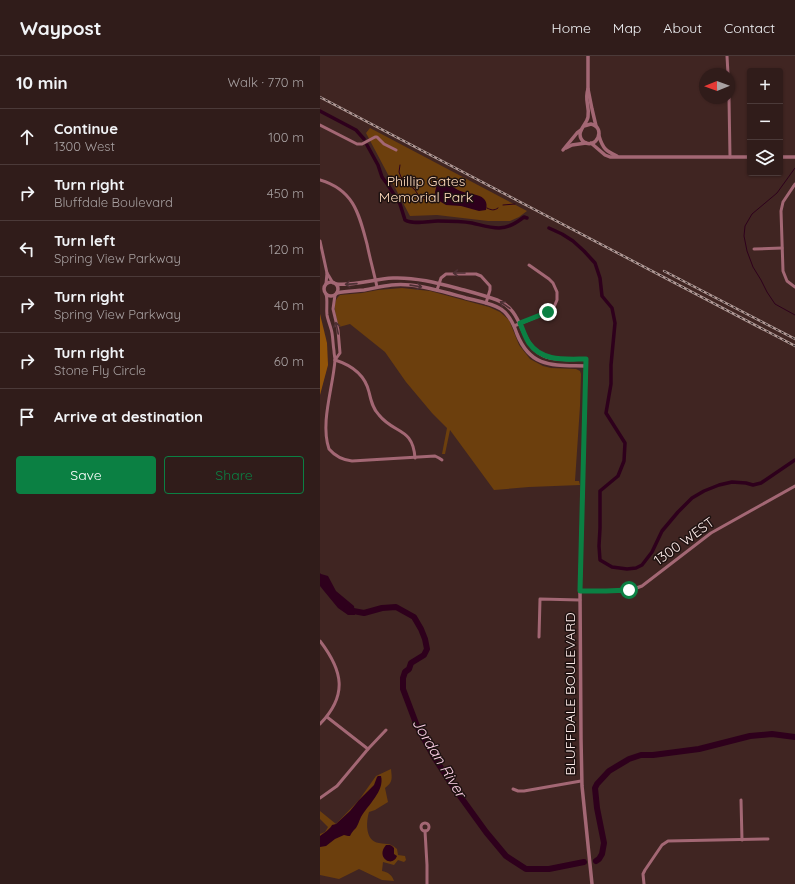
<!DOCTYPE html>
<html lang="en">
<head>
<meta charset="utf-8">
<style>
  body { margin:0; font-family:Quicksand,sans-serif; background:#3c2927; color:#f1f3f6 }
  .controls { position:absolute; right:12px; top:12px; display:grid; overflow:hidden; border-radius:4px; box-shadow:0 1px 3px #0004 }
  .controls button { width:36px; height:36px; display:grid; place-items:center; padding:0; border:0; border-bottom:1px solid #4b3a39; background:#301c1a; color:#f1f3f6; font:20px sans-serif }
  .compass { position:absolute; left:379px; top:12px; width:36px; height:36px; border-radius:50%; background:#301c1a; box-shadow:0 1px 3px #0004; rotate:269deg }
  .stop { position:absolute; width:12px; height:12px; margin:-9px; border:3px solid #0b8043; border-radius:50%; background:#fff }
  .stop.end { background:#0b8043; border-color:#fff; box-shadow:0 1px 4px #0008 }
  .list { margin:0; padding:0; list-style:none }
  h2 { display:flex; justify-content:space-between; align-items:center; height:52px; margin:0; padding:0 16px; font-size:17px }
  h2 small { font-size:13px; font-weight:400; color:#a8a1a2 }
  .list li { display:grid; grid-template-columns:26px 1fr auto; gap:12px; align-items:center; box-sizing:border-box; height:56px; padding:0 16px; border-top:1px solid #4b3a39 }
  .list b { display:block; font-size:15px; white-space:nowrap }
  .list p { margin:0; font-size:13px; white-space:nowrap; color:#a8a1a2 }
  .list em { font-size:13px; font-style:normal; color:#a8a1a2 }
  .actions { display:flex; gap:8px; padding:12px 16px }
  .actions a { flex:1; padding:9px 0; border:1px solid #0b8043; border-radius:4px; text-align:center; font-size:14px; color:#0b8043 }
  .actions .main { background:#0b8043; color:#fff }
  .icon { flex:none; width:22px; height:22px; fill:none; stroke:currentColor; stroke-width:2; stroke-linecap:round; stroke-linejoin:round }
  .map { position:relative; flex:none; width:475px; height:828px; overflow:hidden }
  header { display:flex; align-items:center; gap:24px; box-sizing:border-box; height:56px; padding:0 20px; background:#301c1a; border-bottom:1px solid #4b3a39 }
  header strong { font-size:19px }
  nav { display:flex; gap:22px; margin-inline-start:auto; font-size:14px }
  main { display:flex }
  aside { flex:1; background:#301c1a }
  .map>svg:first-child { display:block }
</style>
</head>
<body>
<header>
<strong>Waypost</strong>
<nav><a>Home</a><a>Map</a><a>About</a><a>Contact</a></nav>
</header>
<main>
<aside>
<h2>10 min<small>Walk · 770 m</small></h2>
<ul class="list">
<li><svg class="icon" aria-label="ahead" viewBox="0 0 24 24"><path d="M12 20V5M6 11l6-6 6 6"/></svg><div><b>Continue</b><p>1300 West</p></div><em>100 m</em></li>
<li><svg class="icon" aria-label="right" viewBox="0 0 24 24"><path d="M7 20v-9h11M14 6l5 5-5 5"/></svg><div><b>Turn right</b><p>Bluffdale Boulevard</p></div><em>450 m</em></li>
<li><svg class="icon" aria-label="left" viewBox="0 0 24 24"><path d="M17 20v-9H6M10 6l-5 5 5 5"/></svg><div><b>Turn left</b><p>Spring View Parkway</p></div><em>120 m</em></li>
<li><svg class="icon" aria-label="right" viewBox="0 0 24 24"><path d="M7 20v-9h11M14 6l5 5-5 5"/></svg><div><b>Turn right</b><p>Spring View Parkway</p></div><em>40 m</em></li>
<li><svg class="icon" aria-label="right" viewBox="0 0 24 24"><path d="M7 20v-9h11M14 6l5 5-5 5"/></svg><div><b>Turn right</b><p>Stone Fly Circle</p></div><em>60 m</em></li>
<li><svg class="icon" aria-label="arrive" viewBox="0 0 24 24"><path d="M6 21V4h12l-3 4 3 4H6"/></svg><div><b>Arrive at destination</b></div></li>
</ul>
<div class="actions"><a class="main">Save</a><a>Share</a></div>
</aside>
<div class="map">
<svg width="475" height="828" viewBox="0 0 475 828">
  <rect width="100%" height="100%" fill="#402522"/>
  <!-- green -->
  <g fill="#6c3f0d">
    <polygon points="50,72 207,155 199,161 190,165 168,165 117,159 90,160 46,77"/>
    <path d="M82,232L110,235L169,251L180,256L189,264L199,289L210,303L223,310L231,312L256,313L260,315L261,318L260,350L255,425H259L260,429L209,431L174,434L130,374L125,398H122L127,372L112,357L86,326L65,296L30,268L19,271C16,261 11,246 20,239L42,237L58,234Z"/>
    <path d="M71,713C72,723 73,726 65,732L68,746L55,754L49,756C46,766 45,785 59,787C68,789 69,786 77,793L78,799L85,800L86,804L84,806L78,804L74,809L63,806L62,815C68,816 72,819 74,825L62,824L39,813L19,823L0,819V778L5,776L8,771L0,763V755L16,768L39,744L56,720Z"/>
  </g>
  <!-- forest -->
  <polygon fill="#925409" points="0,258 7,287 8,309 0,339"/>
  <!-- water -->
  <g fill="#2e001c">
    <path d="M124,126C130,127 132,131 138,134C147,139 171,136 166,154L159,155L141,150L126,149L116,143L115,136L117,128Z"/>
    <polygon points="0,517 1,518 8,520 16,535 34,550 35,559 28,559 18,552 4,535 0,530"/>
    <path d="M58,720H61C65,735 47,750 41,761C39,765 38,769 36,772C33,775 32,776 30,780H28L24,779L15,783L6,790L0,791V780C3,778 11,772 12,769L16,768L30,755L39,744L54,729L57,721Z"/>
    <path d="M66,789H70L72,790L74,792V798L77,800C73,812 55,802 66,789Z"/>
  </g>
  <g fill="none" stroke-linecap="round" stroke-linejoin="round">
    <!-- stream -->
    <g stroke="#2e001c" stroke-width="1">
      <polyline points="80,109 79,116 81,121 95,134 99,140 112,146 116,143"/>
      <polyline points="475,112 457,137 432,158 425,170 424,180 427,195 433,211 441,224 447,236 455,248 475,259"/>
      <polyline points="183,149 195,148"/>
      <path d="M167,152C171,154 174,155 178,152"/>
    </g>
    <!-- canal -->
    <g stroke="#2e001c" stroke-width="3.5">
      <polyline points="0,55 36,74 44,83"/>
      <path d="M47,89L58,109L62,121L68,129L80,148L85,164C94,169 108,165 118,165C129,165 141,165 152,167C161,169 170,172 179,172C190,171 196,167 204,161L207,162"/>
      <polyline points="229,172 242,178 253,185 264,195 275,207 280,222 282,240 292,252 295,267 291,309 291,328 286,357 305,387 304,405 298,420 280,435 280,472 279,490 280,504 292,511 307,513 316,512 322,509 332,496 342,475 358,456 372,442 384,435 399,429 412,426 426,427 433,429 441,427 475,404"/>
    </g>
    <!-- river -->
    <g stroke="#2e001c" stroke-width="6">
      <polyline points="27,553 28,554 44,557 62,552 76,551 94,561 101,573 105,583 107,593 104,599 91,607 89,613 85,616 83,622 83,633 97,670 114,701 132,729 166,776 186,800 206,813 229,813 264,806"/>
      <polyline points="276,805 279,803 282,798 284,787 277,752 275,732 277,728 289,715 309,703 321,699 333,699 379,693 430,680 452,678 475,681"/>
    </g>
    <!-- minor -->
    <g stroke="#a36774" stroke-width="3">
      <polyline points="407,0 408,18"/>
      <polyline points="409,42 410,101"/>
      <polyline points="0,69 37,88 42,88 55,81 57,81 64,88 76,94"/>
      <path d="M0,124C34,134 39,158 47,188C50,203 54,217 57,231"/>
      <polyline points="475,128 463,146 461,155 463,215 467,225 475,231"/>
      <polyline points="0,185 7,217 6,228"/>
      <polyline points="434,193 462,192"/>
      <polyline points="7,217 13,227"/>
      <polyline points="117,234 121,222 126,218 156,218 161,220 170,230 170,234 166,247"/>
      <path d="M6,238C8,245 6,252 7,259C8,265 11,271 12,277C13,283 13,289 14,295C14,298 15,302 15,304C13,332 0,367 9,393C15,400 23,404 32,405L115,400L119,402L122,404"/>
      <polyline points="194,270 228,256 234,251 237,244 237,236 233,227 229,223 209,209"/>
      <path d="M15,304C31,309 45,319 49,336C51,345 53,353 59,359C74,378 93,371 95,402"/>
      <polyline points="15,304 20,297 18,274 13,253 15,239"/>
      <path d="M260,535C280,535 303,538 322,530L391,477L475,430"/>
      <polyline points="219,581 220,543 260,544"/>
      <path d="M0,585C23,615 28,639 0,668"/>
      <polyline points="7,661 48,693"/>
      <polyline points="193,733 198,735 204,735 261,725"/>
      <polyline points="0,742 17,730 48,693 66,674"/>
      <polyline points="421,744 422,784"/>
      <circle cx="105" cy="771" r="4"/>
      <polyline points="105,775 107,809 107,828"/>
      <polyline points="324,828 323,818 325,814 342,789 348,785 448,783"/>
    </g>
    <!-- tertiary -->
    <g stroke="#a36774" stroke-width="3.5">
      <polyline points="268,0 268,33 272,53 276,70"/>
      <path d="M264,70L271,68C287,72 276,94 264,86C261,84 260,81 260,78C261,71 267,67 268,61C270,50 264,45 268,33"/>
      <path d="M279,80C283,93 286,95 297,100"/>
      <polyline points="271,87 285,99 290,101 430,101"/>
      <polyline points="246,92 252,89 266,87"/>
      <polyline points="243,94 257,77 261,74"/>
      <polyline points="460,101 475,101"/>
      <circle cx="11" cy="233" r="7"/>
      <path d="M16,228C35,230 53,223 73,222C97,221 121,228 144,234C155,237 166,240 177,244C206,255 198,291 227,301C239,305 254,303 266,303L260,535L261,683L262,730L272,828"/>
      <path d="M17,237C26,235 35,235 44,234C61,231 72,227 90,229C109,231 128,237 146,242C158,245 171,247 181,253C190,259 194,269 197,278C211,313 234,309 266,310"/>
    </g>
    <defs>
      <g id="rail">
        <polyline points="0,41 475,290"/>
        <polyline points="344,215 475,283"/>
      </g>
    </defs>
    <!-- rail casing -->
    <use href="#rail" stroke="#b09996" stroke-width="2.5"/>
    <!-- rail -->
    <use href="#rail" stroke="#1e1211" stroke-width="1" stroke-dasharray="3" stroke-linecap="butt"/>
  </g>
  <!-- one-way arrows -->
  <defs><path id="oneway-shaft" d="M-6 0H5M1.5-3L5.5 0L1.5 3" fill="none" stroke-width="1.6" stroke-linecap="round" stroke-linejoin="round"/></defs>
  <g stroke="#4d3034">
    <use href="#oneway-shaft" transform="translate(139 217) rotate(180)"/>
    <use href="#oneway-shaft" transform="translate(31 228) rotate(176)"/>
    <use href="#oneway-shaft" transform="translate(96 230) rotate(8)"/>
    <use href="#oneway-shaft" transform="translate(185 249) rotate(-145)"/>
    <use href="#oneway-shaft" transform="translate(17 272) rotate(-102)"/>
  </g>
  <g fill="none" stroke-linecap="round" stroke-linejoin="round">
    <!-- route -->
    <path stroke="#0b8043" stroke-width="5" d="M228,256L200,267C203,274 205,281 209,287C222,306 246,303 266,303L260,535H286L309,534"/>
  </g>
  <g text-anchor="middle" stroke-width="3" stroke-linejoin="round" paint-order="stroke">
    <!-- park labels -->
    <g font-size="14" fill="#ffdbbc" stroke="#1e1211">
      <text x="106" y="130">Phillip Gates<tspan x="106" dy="16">Memorial Park</tspan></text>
    </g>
    <!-- street labels -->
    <g font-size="14" fill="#fde9e7" stroke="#1e1211">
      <text transform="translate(364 485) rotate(-36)" y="5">1300 WEST</text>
      <text transform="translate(250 638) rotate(-90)" y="5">BLUFFDALE BOULEVARD</text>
    </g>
    <!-- water labels -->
    <g font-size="15" font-style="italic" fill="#fccfe5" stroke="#1e1211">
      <text transform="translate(119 702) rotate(59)" y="5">Jordan River</text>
    </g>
  </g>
</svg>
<div class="controls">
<button>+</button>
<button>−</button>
<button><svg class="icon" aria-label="layers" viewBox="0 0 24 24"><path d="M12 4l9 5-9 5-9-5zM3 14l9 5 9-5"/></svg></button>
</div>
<svg class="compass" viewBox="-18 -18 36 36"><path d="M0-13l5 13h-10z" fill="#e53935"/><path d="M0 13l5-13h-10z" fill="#a8a1a2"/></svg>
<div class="stop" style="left:309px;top:534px"></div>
<div class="stop end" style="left:228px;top:256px"></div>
</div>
</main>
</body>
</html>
